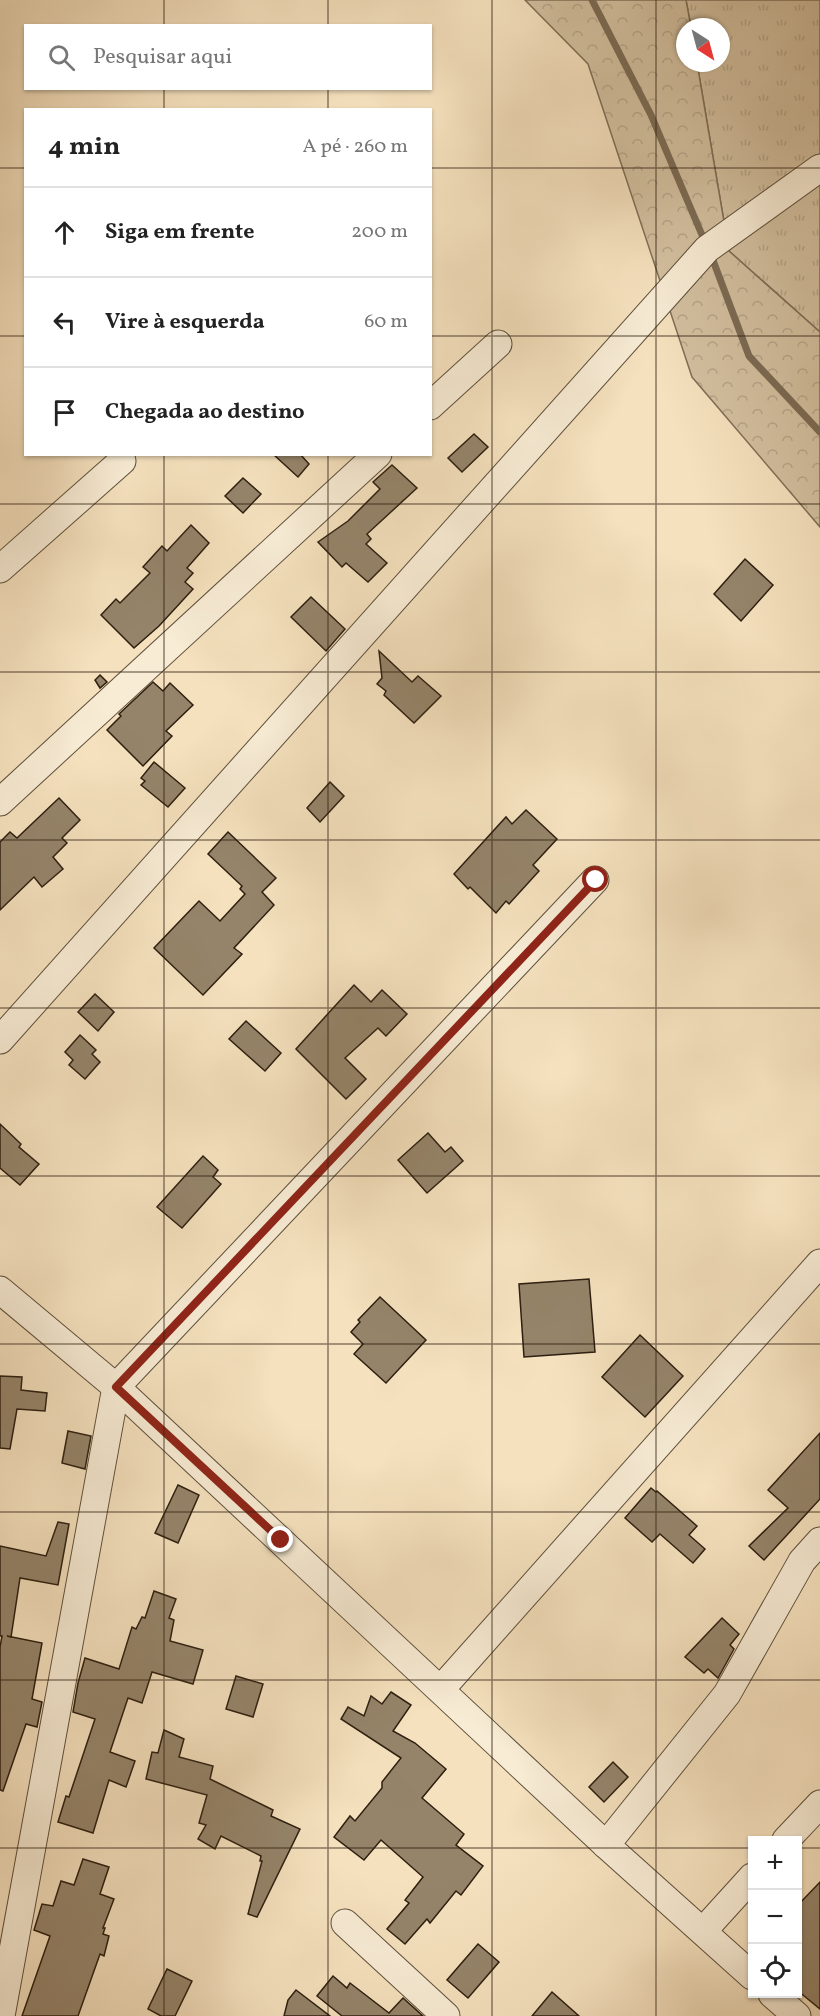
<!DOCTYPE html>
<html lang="pt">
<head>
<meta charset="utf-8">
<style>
  body { margin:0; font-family:Vollkorn,serif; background:#f6f6f6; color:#222 }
  .controls { position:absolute; right:18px; bottom:18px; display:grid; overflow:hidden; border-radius:0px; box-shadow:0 2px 4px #0004 }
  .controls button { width:54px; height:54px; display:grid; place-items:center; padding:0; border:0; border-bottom:2px solid #e0e0e0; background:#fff; color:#222; font:30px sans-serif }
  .compass { position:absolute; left:676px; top:18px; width:54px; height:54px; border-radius:50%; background:#fff; box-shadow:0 2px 4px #0004; rotate:144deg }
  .stop { position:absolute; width:18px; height:18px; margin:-14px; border:4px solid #8f2418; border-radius:50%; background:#fff }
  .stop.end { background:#8f2418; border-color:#fff; box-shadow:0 2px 6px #0008 }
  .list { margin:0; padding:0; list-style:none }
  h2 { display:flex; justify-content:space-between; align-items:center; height:78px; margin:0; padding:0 24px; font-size:26px }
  h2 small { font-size:20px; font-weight:400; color:#767676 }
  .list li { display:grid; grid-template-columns:39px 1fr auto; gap:18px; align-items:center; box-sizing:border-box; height:90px; padding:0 24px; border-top:2px solid #e0e0e0 }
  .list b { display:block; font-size:22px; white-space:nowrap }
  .list em { font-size:20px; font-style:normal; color:#767676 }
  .icon { flex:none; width:33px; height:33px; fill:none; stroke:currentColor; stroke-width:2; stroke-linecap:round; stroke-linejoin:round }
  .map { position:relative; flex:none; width:820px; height:2016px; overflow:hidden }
  .search { position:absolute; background:#fff; box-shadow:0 2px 4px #0004; left:24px; top:24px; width:408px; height:66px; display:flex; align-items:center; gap:15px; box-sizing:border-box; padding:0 21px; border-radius:0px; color:#767676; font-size:22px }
  .panel { position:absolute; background:#fff; box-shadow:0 2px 4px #0004; left:24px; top:108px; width:408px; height:348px; border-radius:0px }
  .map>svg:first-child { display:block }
</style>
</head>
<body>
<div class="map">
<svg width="820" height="2016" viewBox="0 0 820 2016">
  <defs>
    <pattern id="grass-tufts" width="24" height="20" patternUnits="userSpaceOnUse" patternTransform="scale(1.5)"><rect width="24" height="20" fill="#d3c0a0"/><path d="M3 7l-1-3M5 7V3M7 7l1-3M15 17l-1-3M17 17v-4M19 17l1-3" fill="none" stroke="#b5a589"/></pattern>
    <pattern id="forest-crowns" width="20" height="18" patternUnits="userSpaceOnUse" patternTransform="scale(1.5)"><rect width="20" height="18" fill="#d3c0a0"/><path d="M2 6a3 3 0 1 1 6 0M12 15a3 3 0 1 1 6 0" fill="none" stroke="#b5a589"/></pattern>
  </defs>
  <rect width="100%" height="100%" fill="#f5e1be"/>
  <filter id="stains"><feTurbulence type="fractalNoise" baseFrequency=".00333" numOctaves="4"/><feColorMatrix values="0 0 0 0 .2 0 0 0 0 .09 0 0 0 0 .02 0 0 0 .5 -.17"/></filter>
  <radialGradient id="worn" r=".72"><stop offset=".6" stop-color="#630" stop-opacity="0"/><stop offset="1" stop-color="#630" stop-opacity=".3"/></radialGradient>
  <!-- grass -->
  <polygon fill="url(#grass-tufts)" stroke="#807058" stroke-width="1.5" points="686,0 820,0 820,332 729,251 697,63 721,63 721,27 691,27"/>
  <!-- forest -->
  <polygon fill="url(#forest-crowns)" stroke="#807058" stroke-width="1.5" points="525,0 686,0 691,27 685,27 685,63 697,63 729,251 820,332 820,527 692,377 588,64"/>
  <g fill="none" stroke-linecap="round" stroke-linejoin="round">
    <!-- stream -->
    <g stroke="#7c6c55" stroke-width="7">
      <polyline points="592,0 651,115 705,242"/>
      <polyline points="711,255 749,356 820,432"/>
    </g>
  </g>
  <!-- building -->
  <g fill="#95846a" stroke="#2d1f10" stroke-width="1.5">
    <polygon points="474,434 488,447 462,472 448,458"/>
    <polygon points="273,454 300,454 309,464 298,477"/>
    <polygon points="392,465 417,488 367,534 371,539 366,544 387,563 368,582 346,563 342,567 318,542 348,521 380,489 373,482"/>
    <polygon points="243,478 261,494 243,513 225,496"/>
    <polygon points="191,525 209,543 187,568 193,573 185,582 193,589 159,626 134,648 101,615 116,599 120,603 150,573 143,567 162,546 167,551"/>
    <polygon points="745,559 773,585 741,621 714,594"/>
    <polygon points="311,597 345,629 326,651 291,617"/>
    <polygon points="379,651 412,682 418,676 441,696 414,723 384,695 386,691 377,684 382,678"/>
    <polygon points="100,675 107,682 100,688 95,680"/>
    <polygon points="153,682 163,691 170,683 193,705 166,731 172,736 143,766 107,730 121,716 119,714"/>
    <polygon points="154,762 185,788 168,807 141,785 145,781 141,778"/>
    <polygon points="330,782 344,796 320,822 307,808"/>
    <polygon points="59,798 80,820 62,838 67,843 53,857 63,869 42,887 34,877 0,910 0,842 10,832 17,838"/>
    <polygon points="526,810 557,839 533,865 539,871 509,904 506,901 496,913 470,887 468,889 454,874 506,817 512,824"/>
    <polygon points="228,832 276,878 262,892 274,905 234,948 242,954 203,995 154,948 199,901 220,921 245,894 240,889 242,886 208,854"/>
    <polygon points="354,985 371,1002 382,990 407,1014 386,1036 378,1028 345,1058 366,1079 346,1099 296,1049"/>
    <polygon points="95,994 114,1012 98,1031 78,1012"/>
    <polygon points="246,1021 281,1053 265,1071 229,1039"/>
    <polygon points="80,1035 96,1050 92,1054 100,1062 85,1079 69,1065 73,1060 65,1052"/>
    <polygon points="0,1124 21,1144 19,1147 39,1164 20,1185 0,1168"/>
    <polygon points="428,1133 445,1152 451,1147 463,1161 427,1193 398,1160"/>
    <polygon points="203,1156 218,1170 213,1177 221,1184 182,1228 157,1207"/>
    <polygon points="589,1279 595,1352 524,1357 519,1284"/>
    <polygon points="380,1297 426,1340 386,1383 354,1354 363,1344 351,1332 360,1322 358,1320"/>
    <polygon points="640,1335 683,1376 645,1417 602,1377"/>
    <polygon points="0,1376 22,1377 21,1390 47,1393 45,1411 17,1409 10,1449 0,1448"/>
    <polygon points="68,1431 91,1436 85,1469 62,1463"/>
    <polygon points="820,1433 820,1499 764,1560 749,1546 788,1508 768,1490"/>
    <polygon points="178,1485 199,1495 178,1543 155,1533"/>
    <polygon points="651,1488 656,1492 657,1491 697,1526 689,1535 705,1549 693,1563 660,1534 652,1542 625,1518"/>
    <polygon points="58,1522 69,1524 58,1585 20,1578 11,1637 7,1636 42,1643 32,1699 42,1702 37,1727 26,1724 3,1791 0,1790 0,1647 2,1636 0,1636 0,1546 46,1556"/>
    <polygon points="154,1591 176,1599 169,1618 174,1620 170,1641 203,1650 193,1684 152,1672 142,1703 128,1698 110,1752 135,1761 126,1787 109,1780 93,1833 58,1822 66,1796 69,1797 95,1719 73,1712 78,1683 85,1658 119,1669 132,1627 136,1629 142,1617 145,1618"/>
    <polygon points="722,1618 739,1634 730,1645 734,1649 718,1678 708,1669 704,1673 685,1657"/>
    <polygon points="236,1676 263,1684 253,1717 226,1709"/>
    <polygon points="391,1692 411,1705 393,1731 415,1743 446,1769 422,1798 464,1834 456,1845 483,1866 461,1895 456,1891 430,1923 427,1919 405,1944 387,1929 409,1903 405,1900 423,1877 381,1840 364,1860 334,1837 350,1816 355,1821 382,1788 382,1782 401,1758 341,1719 348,1707 364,1716 371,1696 382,1704"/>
    <polygon points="164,1730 184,1739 179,1757 213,1766 210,1779 273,1810 271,1816 300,1829 257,1917 248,1914 262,1861 260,1861 261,1856 221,1836 215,1849 198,1839 206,1825 199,1823 207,1795 146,1779 152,1752 158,1753"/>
    <polygon points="613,1762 628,1777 604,1802 589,1787"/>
    <polygon points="83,1859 109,1867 100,1894 114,1899 103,1928 105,1928 103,1934 109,1936 104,1956 100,1954 78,2016 22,2016 50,1936 34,1930 42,1904 53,1906 61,1881 74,1885"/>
    <polygon points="820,1882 820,2009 798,1991 798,1905"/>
    <polygon points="478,1944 499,1962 468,1998 447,1980"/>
    <polygon points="167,1969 192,1981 175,2016 161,2016 148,2009"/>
    <polygon points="333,1976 347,1988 350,1983 389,2013 403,1998 423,2016 342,2016 317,1996"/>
    <polygon points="296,1990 330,2016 284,2016 288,2000"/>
    <polygon points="552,1992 579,2016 532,2016"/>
  </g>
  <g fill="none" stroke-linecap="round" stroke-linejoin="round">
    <defs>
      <g id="minor">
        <polyline points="430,406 498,344"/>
        <polyline points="0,569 122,461"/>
        <polyline points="0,802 378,454"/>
        <polyline points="0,1040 707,249 820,168"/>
        <polyline points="0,1290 116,1387 606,1845 752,1976"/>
        <polyline points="441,1689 820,1263"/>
        <polyline points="786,1840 820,1804"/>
        <polyline points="606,1845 727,1694 802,1561 820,1541"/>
        <polyline points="345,1923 446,2016"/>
        <polyline points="703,1931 752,1877"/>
        <polyline points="772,1994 797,2016"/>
        <polyline points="1,2016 116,1387 595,880"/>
      </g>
    </defs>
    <!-- minor casing -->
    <use href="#minor" stroke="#5f503c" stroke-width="29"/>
    <!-- minor -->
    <use href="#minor" stroke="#f8ecd5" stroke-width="27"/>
  </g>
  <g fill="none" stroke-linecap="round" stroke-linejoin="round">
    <!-- route -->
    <polyline stroke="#8f2418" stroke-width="8" points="281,1540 116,1387 596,880"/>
  </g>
  <!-- grid -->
  <path fill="none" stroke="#2d1f10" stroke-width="1.5" stroke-opacity="0.55" d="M164,0V26M328,0V26M492,0V2016M656,0V2016M164,88V110M328,88V110M0,168H26M430,168H820M0,336H26M430,336H820M164,454V2016M328,454V2016M0,504H820M0,672H820M0,840H820M0,1008H820M0,1176H820M0,1344H820M0,1512H820M0,1680H820M0,1848H752M798,1848H820"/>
  <rect width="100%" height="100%" filter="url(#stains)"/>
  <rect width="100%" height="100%" fill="url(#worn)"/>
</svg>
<div class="controls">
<button>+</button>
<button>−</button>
<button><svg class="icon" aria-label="locate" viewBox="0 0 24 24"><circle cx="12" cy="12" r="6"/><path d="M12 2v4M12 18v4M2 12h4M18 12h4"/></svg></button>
</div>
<svg class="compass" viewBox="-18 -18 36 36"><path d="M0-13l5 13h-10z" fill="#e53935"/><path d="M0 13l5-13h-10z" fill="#767676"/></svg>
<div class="stop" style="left:596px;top:880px"></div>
<div class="stop end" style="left:281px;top:1540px"></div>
<div class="search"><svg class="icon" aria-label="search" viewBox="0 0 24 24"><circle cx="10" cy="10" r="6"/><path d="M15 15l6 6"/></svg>Pesquisar aqui</div>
<section class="panel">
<h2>4 min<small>A pé · 260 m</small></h2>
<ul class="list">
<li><svg class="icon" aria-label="ahead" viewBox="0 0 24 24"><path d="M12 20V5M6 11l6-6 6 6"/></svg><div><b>Siga em frente</b></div><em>200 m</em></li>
<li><svg class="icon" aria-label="left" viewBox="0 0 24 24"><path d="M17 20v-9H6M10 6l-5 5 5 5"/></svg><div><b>Vire à esquerda</b></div><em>60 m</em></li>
<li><svg class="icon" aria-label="arrive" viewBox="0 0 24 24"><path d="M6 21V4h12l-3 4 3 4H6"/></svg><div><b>Chegada ao destino</b></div></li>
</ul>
</section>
</div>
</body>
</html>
